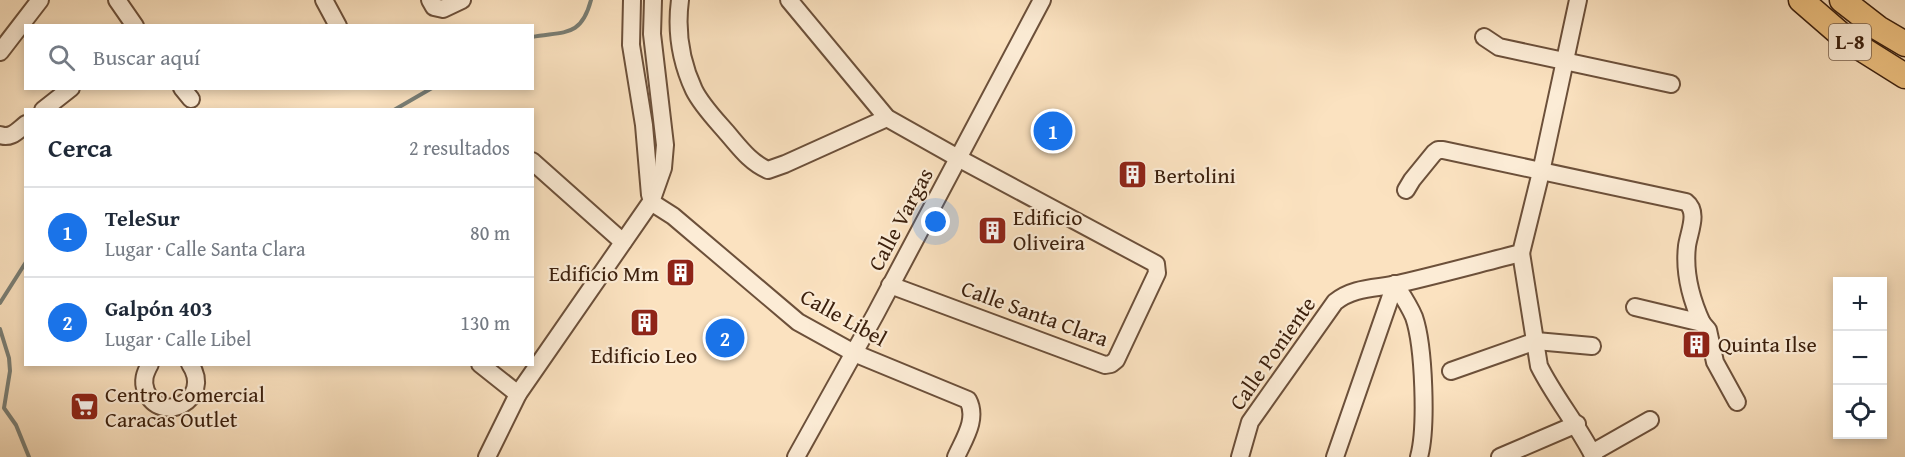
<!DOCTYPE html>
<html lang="es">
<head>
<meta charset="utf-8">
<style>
  body { margin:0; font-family:"Gentium Book Plus",serif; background:#f2f2f3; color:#1f2937 }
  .controls { position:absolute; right:18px; bottom:18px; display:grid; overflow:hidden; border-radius:0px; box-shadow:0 3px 9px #0003 }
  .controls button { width:54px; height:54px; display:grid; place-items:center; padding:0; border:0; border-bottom:2px solid #e0e1e3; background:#fff; color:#1f2937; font:30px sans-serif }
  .you { position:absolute; left:936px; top:222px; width:21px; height:21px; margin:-15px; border:4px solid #fff; border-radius:50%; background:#1a73e8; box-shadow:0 0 0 9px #1a73e833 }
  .badge { display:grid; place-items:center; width:39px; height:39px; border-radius:50%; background:#1a73e8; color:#fff; font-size:20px; font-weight:700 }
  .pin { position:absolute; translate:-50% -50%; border:3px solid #fff; box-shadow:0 2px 6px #0006 }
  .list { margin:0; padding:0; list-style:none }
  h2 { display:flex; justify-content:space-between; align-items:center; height:78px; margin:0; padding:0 24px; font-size:26px }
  h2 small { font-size:20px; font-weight:400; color:#747a83 }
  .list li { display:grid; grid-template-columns:39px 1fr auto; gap:18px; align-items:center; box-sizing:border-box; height:90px; padding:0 24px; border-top:2px solid #e0e1e3 }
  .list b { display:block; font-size:22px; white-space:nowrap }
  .list p { margin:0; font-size:20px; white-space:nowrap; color:#747a83 }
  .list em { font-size:20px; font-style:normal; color:#747a83 }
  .icon { flex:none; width:33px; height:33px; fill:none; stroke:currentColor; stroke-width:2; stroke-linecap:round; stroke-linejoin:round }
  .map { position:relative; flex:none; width:1905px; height:457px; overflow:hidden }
  .search { position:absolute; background:#fff; box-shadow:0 3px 9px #0003; left:24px; top:24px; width:510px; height:66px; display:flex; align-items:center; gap:15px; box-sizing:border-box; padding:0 21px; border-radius:0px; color:#747a83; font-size:22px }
  .panel { position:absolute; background:#fff; box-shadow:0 3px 9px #0003; left:24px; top:108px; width:510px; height:258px; border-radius:0px }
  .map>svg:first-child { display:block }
</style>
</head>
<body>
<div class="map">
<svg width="1905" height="457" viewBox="0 0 1905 457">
  <rect width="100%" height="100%" fill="#fbe2c0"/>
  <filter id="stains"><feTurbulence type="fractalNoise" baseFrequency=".00333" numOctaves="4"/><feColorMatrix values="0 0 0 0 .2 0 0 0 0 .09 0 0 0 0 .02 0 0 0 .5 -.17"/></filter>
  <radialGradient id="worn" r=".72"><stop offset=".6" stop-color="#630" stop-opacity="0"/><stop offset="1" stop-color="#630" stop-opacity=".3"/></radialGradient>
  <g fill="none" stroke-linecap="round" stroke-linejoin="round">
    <!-- stream -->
    <g stroke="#797e75" stroke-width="4">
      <path d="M532,37C564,31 581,38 591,0"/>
      <polyline points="394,110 432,88"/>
      <polyline points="0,303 26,262"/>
      <polyline points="0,329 9,358 10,371 4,408 16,425 29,457"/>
    </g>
    <defs>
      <g id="minor">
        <polyline points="117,0 135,26"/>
        <polyline points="324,0 338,26"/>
        <polyline points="430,0 434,7 443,9 462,0"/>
        <polyline points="632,0 631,45 644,125 650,195"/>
        <path d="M680,0C676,30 681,62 694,90C702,106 716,120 728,134C740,148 751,163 768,170L785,164L887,118"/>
        <polyline points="789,0 887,118 958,158 1156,264 1157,273 1116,360 1111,364 1105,365 890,285"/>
        <polyline points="1484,37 1499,47 1671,84"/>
        <polyline points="0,52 40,0"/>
        <polyline points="182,88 191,99"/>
        <polyline points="43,110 71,88"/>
        <path d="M0,135C11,139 17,131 26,124"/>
        <polyline points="532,161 623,242"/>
        <path d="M1406,190L1412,180L1434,153L1438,150H1443L1686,202C1699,212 1689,232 1687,246C1684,272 1691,299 1702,323L1635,307"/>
        <path d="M651,202L673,216L798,322L854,353L968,400C978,419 964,439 956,457"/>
        <path d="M1521,253L1539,366C1555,398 1578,425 1594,457"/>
        <path d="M1395,284C1402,295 1409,305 1414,317C1424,346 1427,428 1419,457"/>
        <polyline points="1702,323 1708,330 1715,362 1737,402"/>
        <path d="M150,364C145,373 142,381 146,391C160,426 214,400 190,364"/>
        <polyline points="480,364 518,394"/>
        <polyline points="1451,371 1536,341 1592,346"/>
        <polyline points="1592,453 1650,420"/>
        <polyline points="487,457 518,394 651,202 663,168 665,145 652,34 653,0"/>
        <polyline points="796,457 875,315 1042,0"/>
        <path d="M1240,457L1250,422L1335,302C1355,286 1378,289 1402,283C1441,274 1481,263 1521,253L1541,172L1578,0"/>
        <polyline points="1335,457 1395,284"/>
        <polyline points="1500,457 1577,424"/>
      </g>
      <g id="highway">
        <polyline points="1801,0 1846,39 1905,76"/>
        <polyline points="1842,0 1878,28 1905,44"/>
      </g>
    </defs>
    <!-- minor casing -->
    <use href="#minor" stroke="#6c503a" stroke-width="20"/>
    <!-- highway casing -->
    <use href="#highway" stroke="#3c200d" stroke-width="27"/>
    <!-- minor -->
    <use href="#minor" stroke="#fcecd6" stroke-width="16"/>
    <!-- highway -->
    <use href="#highway" stroke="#eec180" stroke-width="24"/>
  </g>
  <!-- icons -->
  <defs>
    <symbol id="building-square" viewBox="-11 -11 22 22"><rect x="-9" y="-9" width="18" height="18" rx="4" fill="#8f2418" stroke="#fcecd6"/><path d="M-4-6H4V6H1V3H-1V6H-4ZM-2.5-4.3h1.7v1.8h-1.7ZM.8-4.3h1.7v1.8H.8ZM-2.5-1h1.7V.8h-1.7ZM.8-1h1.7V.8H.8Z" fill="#fff"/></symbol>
    <symbol id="supermarket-square" viewBox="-11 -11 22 22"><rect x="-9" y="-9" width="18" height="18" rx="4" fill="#8f2418" stroke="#fcecd6"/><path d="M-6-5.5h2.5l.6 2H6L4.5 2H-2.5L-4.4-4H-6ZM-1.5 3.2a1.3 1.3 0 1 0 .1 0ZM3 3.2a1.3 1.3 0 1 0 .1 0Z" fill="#fff"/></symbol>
  </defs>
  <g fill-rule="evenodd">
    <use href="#building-square" x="1116" y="158" width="33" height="33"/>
    <use href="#building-square" x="976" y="214" width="33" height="33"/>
    <use href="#building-square" x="664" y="256" width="33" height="33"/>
    <use href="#building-square" x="628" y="306" width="33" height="33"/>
    <use href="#building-square" x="1680" y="328" width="33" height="33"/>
    <use href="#supermarket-square" x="68" y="390" width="33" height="33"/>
  </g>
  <g text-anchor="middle" stroke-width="4.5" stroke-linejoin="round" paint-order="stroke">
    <!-- shield labels -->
    <rect fill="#fcecd6" stroke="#765d49" stroke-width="1.5" x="1829" y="24" width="42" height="36" rx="4.5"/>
    <g font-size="21" font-weight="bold" fill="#3c200d">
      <text x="1850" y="49">L-8</text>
    </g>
    <!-- poi labels -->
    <g font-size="22" fill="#3c200d" stroke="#fcecd6" text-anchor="start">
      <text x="1154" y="183">Bertolini</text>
      <text x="1013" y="225">Edificio<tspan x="1013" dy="25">Oliveira</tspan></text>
      <text x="659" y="281" text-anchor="end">Edificio Mm</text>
      <text x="1718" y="352">Quinta Ilse</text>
      <text x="644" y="363" text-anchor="middle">Edificio Leo</text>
      <text x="105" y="402">Centro Comercial<tspan x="105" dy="25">Caracas Outlet</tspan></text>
    </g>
    <!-- street labels -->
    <g font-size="22" fill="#3c200d" stroke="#fcecd6">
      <text transform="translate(900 219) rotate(-62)" y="8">Calle Vargas</text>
      <text transform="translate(1035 313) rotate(20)" y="8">Calle Santa Clara</text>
      <text transform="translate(844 317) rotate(29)" y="8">Calle Libel</text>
      <text transform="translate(1272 353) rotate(-55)" y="8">Calle Poniente</text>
    </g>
  </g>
  <rect width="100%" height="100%" filter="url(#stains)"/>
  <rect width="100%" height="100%" fill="url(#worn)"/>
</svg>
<div class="controls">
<button>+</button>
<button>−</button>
<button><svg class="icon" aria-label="locate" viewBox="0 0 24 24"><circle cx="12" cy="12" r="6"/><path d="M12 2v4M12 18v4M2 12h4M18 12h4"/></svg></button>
</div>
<div class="you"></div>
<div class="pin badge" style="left:1053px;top:131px">1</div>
<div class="pin badge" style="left:725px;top:338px">2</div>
<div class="search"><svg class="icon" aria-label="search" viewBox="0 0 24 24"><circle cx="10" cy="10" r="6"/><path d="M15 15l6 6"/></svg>Buscar aquí</div>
<section class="panel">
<h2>Cerca<small>2 resultados</small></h2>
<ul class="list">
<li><span class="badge">1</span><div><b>TeleSur</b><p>Lugar · Calle Santa Clara</p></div><em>80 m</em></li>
<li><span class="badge">2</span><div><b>Galpón 403</b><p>Lugar · Calle Libel</p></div><em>130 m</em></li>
</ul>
</section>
</div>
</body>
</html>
